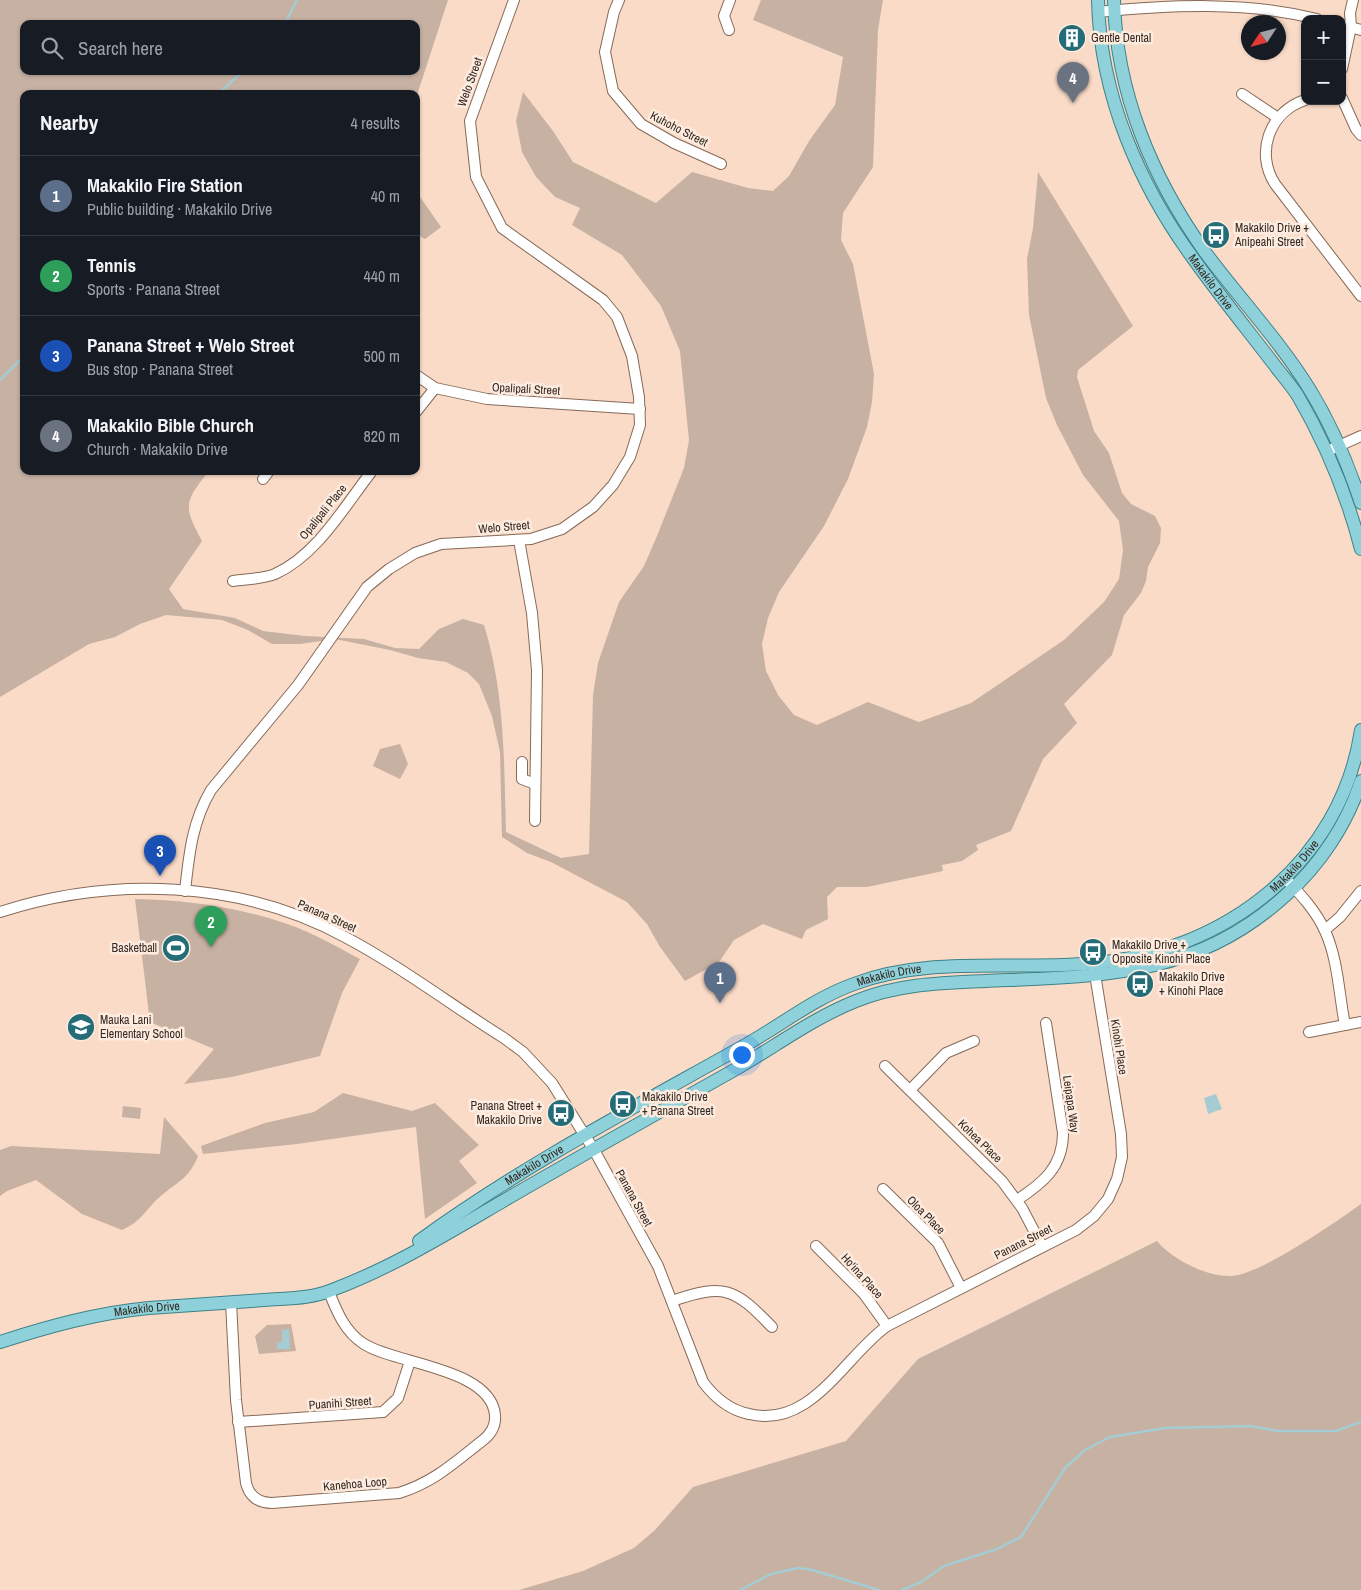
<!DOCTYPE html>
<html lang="en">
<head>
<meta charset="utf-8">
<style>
  body { margin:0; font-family:"Archivo Narrow",sans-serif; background:#20242c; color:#f1f3f6 }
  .controls { position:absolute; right:15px; top:15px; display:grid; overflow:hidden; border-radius:10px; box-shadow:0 1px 4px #0004 }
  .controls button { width:45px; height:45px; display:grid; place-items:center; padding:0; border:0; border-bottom:1px solid #363941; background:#171b24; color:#f1f3f6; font:25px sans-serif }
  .compass { position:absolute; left:1241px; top:15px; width:45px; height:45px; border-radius:50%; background:#171b24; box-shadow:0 1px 4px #0004; rotate:234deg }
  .you { position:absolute; left:741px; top:1054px; width:18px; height:18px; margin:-12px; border:4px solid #fff; border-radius:50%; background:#1a73e8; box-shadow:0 0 0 8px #1a73e833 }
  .badge { display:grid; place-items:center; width:32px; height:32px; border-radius:50%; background:#8c9099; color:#fff; font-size:16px; font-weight:700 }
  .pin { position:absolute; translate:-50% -41px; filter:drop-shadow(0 1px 2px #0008) }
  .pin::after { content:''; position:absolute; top:26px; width:18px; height:15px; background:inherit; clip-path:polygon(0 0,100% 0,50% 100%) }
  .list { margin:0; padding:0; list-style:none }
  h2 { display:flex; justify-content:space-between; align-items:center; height:65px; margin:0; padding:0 20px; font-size:21px }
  h2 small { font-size:16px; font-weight:400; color:#9ea1a6 }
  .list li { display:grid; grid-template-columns:32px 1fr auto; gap:15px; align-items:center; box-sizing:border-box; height:80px; padding:0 20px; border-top:1px solid #363941 }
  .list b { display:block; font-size:19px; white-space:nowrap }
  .list p { margin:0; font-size:16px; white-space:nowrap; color:#9ea1a6 }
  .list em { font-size:16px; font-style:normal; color:#9ea1a6 }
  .icon { flex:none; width:28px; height:28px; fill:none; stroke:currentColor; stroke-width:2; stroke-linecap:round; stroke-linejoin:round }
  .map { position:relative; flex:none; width:1361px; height:1590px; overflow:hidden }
  .search { position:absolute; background:#171b24; box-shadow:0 1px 4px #0004; left:20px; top:20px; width:400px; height:55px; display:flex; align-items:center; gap:12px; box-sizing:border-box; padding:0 18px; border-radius:10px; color:#9ea1a6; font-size:19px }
  .panel { position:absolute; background:#171b24; box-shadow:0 1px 4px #0004; left:20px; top:90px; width:400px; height:385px; border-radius:10px }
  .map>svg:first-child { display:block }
</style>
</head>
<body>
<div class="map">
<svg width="1361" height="1590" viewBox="0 0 1361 1590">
  <rect width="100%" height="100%" fill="#fadbc7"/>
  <!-- green -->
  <g fill="#c7b1a3" fill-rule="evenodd">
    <path d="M0,0H448L418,92L416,107V94H24V471H209C184,502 183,506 202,541L169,589L183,609L235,618L263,631L305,636L364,639L395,648L419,649L439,629L463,619L484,625C505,692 504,763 506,832L561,858L589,854L593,695L598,663L619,602L644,566L657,536L684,468L689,440L680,351L661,306L622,255L572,225L580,208L555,197L536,177L522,152L516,121L523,92L553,131L573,162L656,203L692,172L748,188L773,191L789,176L809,141L835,105L843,57L753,20L761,0H883L878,30L873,167L843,213L841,240L853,264L874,374L872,402L867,427L848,479L824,526L779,592L768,618L762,644L766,671L778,695L794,715L817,725L868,702L919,722L971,703L1064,640L1104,602L1119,579L1123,550L1119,521L1083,475L1057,425L1046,398L1029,315L1027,259L1033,228L1038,172L1133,326L1078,370L1077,377L1094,431L1109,453L1122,493L1131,504L1155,516L1161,528L1160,543L1148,567L1146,581L1141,593L1124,615L1112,655L1064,704L1077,723L1043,759L1011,831L976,845L978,850L962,861L942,865L943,871L867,887H837L827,897L828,919L806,930L802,939L763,924L734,940L719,962L685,981L660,947L647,924L627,902L551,862L527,853L502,837L500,752L492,716L479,684L468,673L446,662L418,658L390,650L335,639L300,644H272L248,630L222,620L166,615L140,624L115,637L89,644L0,697ZM24,24H416V71H24Z"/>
    <polygon points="416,191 441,227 425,239 416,234"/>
    <polygon points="400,744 408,764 400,779 373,766 380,749"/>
    <path d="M135,899C186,900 238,907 287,924C312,932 337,947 360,959L342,993L320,1056L232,1077L184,1084L214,1049L150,1022Z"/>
    <polygon points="343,1093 412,1111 435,1103 479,1145 459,1161 477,1183 425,1219 416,1127 297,1144 203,1154 201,1146 265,1123 314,1112"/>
    <polygon points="123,1106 141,1108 140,1119 122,1117"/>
    <path d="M164,1117L198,1156C189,1178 179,1181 162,1195C145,1209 144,1220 122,1230L82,1214L36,1180L7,1191L0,1196V1150L11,1146L160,1154Z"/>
    <path d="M1361,1204V1590H519L583,1571L634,1548L655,1530L693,1487L846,1441L918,1359L1157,1241C1172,1259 1206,1277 1231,1276C1260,1275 1336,1222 1361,1204Z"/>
    <polygon points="291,1324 296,1351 259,1354 255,1336 267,1325"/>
  </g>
  <!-- water -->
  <g fill="#a4ccd2">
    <polygon points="1216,1094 1222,1109 1208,1114 1204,1098"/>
    <polygon points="289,1329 290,1349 277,1349 277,1343 282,1342 282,1330"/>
  </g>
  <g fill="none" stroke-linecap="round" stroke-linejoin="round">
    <!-- stream -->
    <g stroke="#a4ccd2" stroke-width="2.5">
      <polyline points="285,24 297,0"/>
      <polyline points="218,94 243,71"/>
      <polyline points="0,380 24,356"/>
      <polyline points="740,1590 771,1574 798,1568 812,1570 879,1590"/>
      <polyline points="902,1590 921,1582 944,1566 997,1549 1021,1537 1065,1468 1085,1450 1110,1437 1165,1428 1250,1426 1278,1431 1336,1431 1361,1422"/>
    </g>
    <defs>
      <g id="minor">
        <polyline points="619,0 614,12 605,52 613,91 641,124 674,143 721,164"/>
        <path d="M1098,12C1171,5 1245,1 1317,19"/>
        <polyline points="1342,25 1361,30"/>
        <polyline points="729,30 724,16 730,0"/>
        <polyline points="1342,69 1351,27 1350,13 1353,0"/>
        <polyline points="1242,94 1278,118"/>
        <polyline points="1342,98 1356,129 1361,135"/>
        <path d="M1305,100C1269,112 1255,153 1275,184L1361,296"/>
        <polyline points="416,375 435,388 487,399 640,409"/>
        <polyline points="416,412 435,388"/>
        <polyline points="1332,449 1361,436"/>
        <polyline points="263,479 269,471"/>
        <polyline points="519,540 532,613 537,670 535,821"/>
        <path d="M233,581C246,579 263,579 275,574C317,555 344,507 372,471"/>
        <polyline points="522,762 522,779 535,784"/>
        <path d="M1286,879C1301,895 1316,911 1325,931C1338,959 1339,995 1345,1025"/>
        <path d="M185,891C189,855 192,822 211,790L298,685L367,587L389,569L415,553L441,544L531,539L562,529L593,507L613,485L630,457L640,425L639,397L632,356L617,317L603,300L502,228L476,177L470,121L514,0"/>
        <path d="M0,912C112,876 240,880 345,937C400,966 451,1005 504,1038L523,1052L552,1083L594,1150L658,1266L703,1382C715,1398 729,1410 749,1414C811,1429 844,1357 887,1326L1076,1230L1094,1216L1108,1199L1117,1179L1122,1157L1121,1134L1094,968"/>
        <polyline points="1325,930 1340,917 1361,891"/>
        <polyline points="1309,1032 1361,1022"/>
        <polyline points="885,1066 1002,1181 1022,1208 1042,1246"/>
        <polyline points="910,1090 946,1053 974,1041"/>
        <polyline points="883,1189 938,1243 961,1288"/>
        <path d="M1017,1200C1043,1183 1063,1167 1063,1133L1046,1023"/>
        <polyline points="816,1246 864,1294 887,1326"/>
        <path d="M672,1301C725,1283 734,1288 772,1327"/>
        <path d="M231,1302L236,1400L246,1483C249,1496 258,1503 272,1503L399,1493C434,1482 454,1463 482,1441C490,1435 496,1426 495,1415C491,1368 395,1364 364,1344C345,1332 337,1312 329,1292"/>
        <polyline points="238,1422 383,1412 398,1398 410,1361"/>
      </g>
      <g id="major">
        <path id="s1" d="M1098,0C1100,95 1139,185 1195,261C1220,296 1247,329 1273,363C1281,374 1291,385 1298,396C1326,444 1347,495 1361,549"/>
        <path d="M1114,0C1116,92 1152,178 1205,252C1239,298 1280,341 1310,390C1332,426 1348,464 1361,503"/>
        <path id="s2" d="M419,1241C519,1168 633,1108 740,1048C779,1027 812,999 854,984C931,955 1016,971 1096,963C1225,951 1341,863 1361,730"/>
        <path id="s3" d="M0,1342C50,1326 97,1313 149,1308C188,1305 226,1303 264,1300C288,1298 310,1299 332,1290C399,1265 461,1225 522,1190C593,1149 665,1109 736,1069C776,1046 813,1018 856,1001C898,984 940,983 985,981C1100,976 1196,978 1286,895C1320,865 1347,824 1361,781"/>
      </g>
    </defs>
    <!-- minor casing -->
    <use href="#minor" stroke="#856a58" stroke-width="12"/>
    <!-- major casing -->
    <use href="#major" stroke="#3d8289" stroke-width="14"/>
    <!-- minor -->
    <use href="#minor" stroke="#fff" stroke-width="10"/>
    <!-- major -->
    <use href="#major" stroke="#8ed1da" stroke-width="12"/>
  </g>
  <!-- icons -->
  <defs>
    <symbol id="building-disc" viewBox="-11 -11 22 22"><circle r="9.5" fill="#246d78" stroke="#feebdf"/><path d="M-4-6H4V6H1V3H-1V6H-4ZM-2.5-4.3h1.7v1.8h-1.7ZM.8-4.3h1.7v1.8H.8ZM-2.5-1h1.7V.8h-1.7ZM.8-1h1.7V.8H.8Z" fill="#fff"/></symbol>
    <symbol id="bus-disc" viewBox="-11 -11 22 22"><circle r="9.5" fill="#246d78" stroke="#feebdf"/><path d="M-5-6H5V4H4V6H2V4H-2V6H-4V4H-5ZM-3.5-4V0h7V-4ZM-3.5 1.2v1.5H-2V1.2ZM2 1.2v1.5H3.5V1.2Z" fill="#fff"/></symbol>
    <symbol id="stadium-disc" viewBox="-11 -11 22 22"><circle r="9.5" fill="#246d78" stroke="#feebdf"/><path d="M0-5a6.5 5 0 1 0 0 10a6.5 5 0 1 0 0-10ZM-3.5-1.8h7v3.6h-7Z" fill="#fff"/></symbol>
    <symbol id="school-disc" viewBox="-11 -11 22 22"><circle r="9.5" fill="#246d78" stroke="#feebdf"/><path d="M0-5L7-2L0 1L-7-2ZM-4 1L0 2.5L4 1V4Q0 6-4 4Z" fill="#fff"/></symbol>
  </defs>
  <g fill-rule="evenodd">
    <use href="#building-disc" x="1056" y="22" width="32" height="32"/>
    <use href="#bus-disc" x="1200" y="219" width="32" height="32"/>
    <use href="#stadium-disc" x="160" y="932" width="32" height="32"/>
    <use href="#bus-disc" x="1077" y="936" width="32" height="32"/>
    <use href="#bus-disc" x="1124" y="968" width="32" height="32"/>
    <use href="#school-disc" x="65" y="1011" width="32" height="32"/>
    <use href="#bus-disc" x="607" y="1088" width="32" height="32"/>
    <use href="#bus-disc" x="545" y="1097" width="32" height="32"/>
  </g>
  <g text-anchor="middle" stroke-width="5" stroke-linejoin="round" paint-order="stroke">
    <!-- poi labels -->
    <g font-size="12" fill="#342921" stroke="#feebdf" text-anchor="start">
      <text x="1091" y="42">Gentle Dental</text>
      <text x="1235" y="232">Makakilo Drive +<tspan x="1235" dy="14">Anipeahi Street</tspan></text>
      <text x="1112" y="949">Makakilo Drive +<tspan x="1112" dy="14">Opposite Kinohi Place</tspan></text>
      <text x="157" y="952" text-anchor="end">Basketball</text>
      <text x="1159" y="981">Makakilo Drive<tspan x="1159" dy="14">+ Kinohi Place</tspan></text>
      <text x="100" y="1024">Mauka Lani<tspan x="100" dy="14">Elementary School</tspan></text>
      <text x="642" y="1101">Makakilo Drive<tspan x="642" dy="14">+ Panana Street</tspan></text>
      <text x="542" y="1110" text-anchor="end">Panana Street +<tspan x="542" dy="14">Makakilo Drive</tspan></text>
    </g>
    <!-- street labels -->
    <g font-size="12" fill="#342921" stroke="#feebdf">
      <text transform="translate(470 82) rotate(-70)" y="4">Welo Street</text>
      <text transform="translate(679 129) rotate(27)" y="4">Kuhoho Street</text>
      <text dy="4" stroke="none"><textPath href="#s1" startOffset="309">Makakilo Drive</textPath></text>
      <text transform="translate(526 389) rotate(3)" y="4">Opalipali Street</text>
      <text transform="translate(323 512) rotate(-51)" y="4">Opalipali Place</text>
      <text transform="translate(504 527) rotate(-5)" y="4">Welo Street</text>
      <text dy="4" stroke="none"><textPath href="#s2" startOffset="976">Makakilo Drive</textPath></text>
      <text transform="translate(327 916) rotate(24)" y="4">Panana Street</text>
      <text dy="4" stroke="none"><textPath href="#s2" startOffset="542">Makakilo Drive</textPath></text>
      <text transform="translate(1119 1047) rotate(81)" y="4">Kinohi Place</text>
      <text transform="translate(1071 1104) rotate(82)" y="4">Leipapa Way</text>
      <text transform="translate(980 1141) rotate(44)" y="4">Kohea Place</text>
      <text dy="4" stroke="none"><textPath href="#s2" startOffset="138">Makakilo Drive</textPath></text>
      <text transform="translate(634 1198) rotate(61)" y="4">Panana Street</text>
      <text transform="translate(926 1215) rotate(45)" y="4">Oloa Place</text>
      <text transform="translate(1023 1242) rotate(-27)" y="4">Panana Street</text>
      <text transform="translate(862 1276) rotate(48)" y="4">Ho'ina Place</text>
      <text dy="4" stroke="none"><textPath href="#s3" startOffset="151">Makakilo Drive</textPath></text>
      <text transform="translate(340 1403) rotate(-4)" y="4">Puanihi Street</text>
      <text transform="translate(355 1484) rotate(-5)" y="4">Kanehoa Loop</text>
    </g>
  </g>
</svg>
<div class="controls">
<button>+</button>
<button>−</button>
</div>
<svg class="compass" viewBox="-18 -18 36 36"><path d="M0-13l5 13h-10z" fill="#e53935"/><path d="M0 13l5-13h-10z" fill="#9ea1a6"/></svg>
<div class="you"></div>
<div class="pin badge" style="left:720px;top:1003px;background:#5c6f8a">1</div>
<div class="pin badge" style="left:211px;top:947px;background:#2e9e5b">2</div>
<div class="pin badge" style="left:160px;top:876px;background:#1a4fb4">3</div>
<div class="pin badge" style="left:1073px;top:103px;background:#6b7280">4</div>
<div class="search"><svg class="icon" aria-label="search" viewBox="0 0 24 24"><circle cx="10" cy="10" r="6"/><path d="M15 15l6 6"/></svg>Search here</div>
<section class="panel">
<h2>Nearby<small>4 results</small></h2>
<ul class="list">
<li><span class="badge" style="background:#5c6f8a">1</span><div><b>Makakilo Fire Station</b><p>Public building · Makakilo Drive</p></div><em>40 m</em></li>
<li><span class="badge" style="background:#2e9e5b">2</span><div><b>Tennis</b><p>Sports · Panana Street</p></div><em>440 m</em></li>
<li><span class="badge" style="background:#1a4fb4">3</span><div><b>Panana Street + Welo Street</b><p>Bus stop · Panana Street</p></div><em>500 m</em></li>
<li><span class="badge" style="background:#6b7280">4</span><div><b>Makakilo Bible Church</b><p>Church · Makakilo Drive</p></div><em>820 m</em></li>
</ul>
</section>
</div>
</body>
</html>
